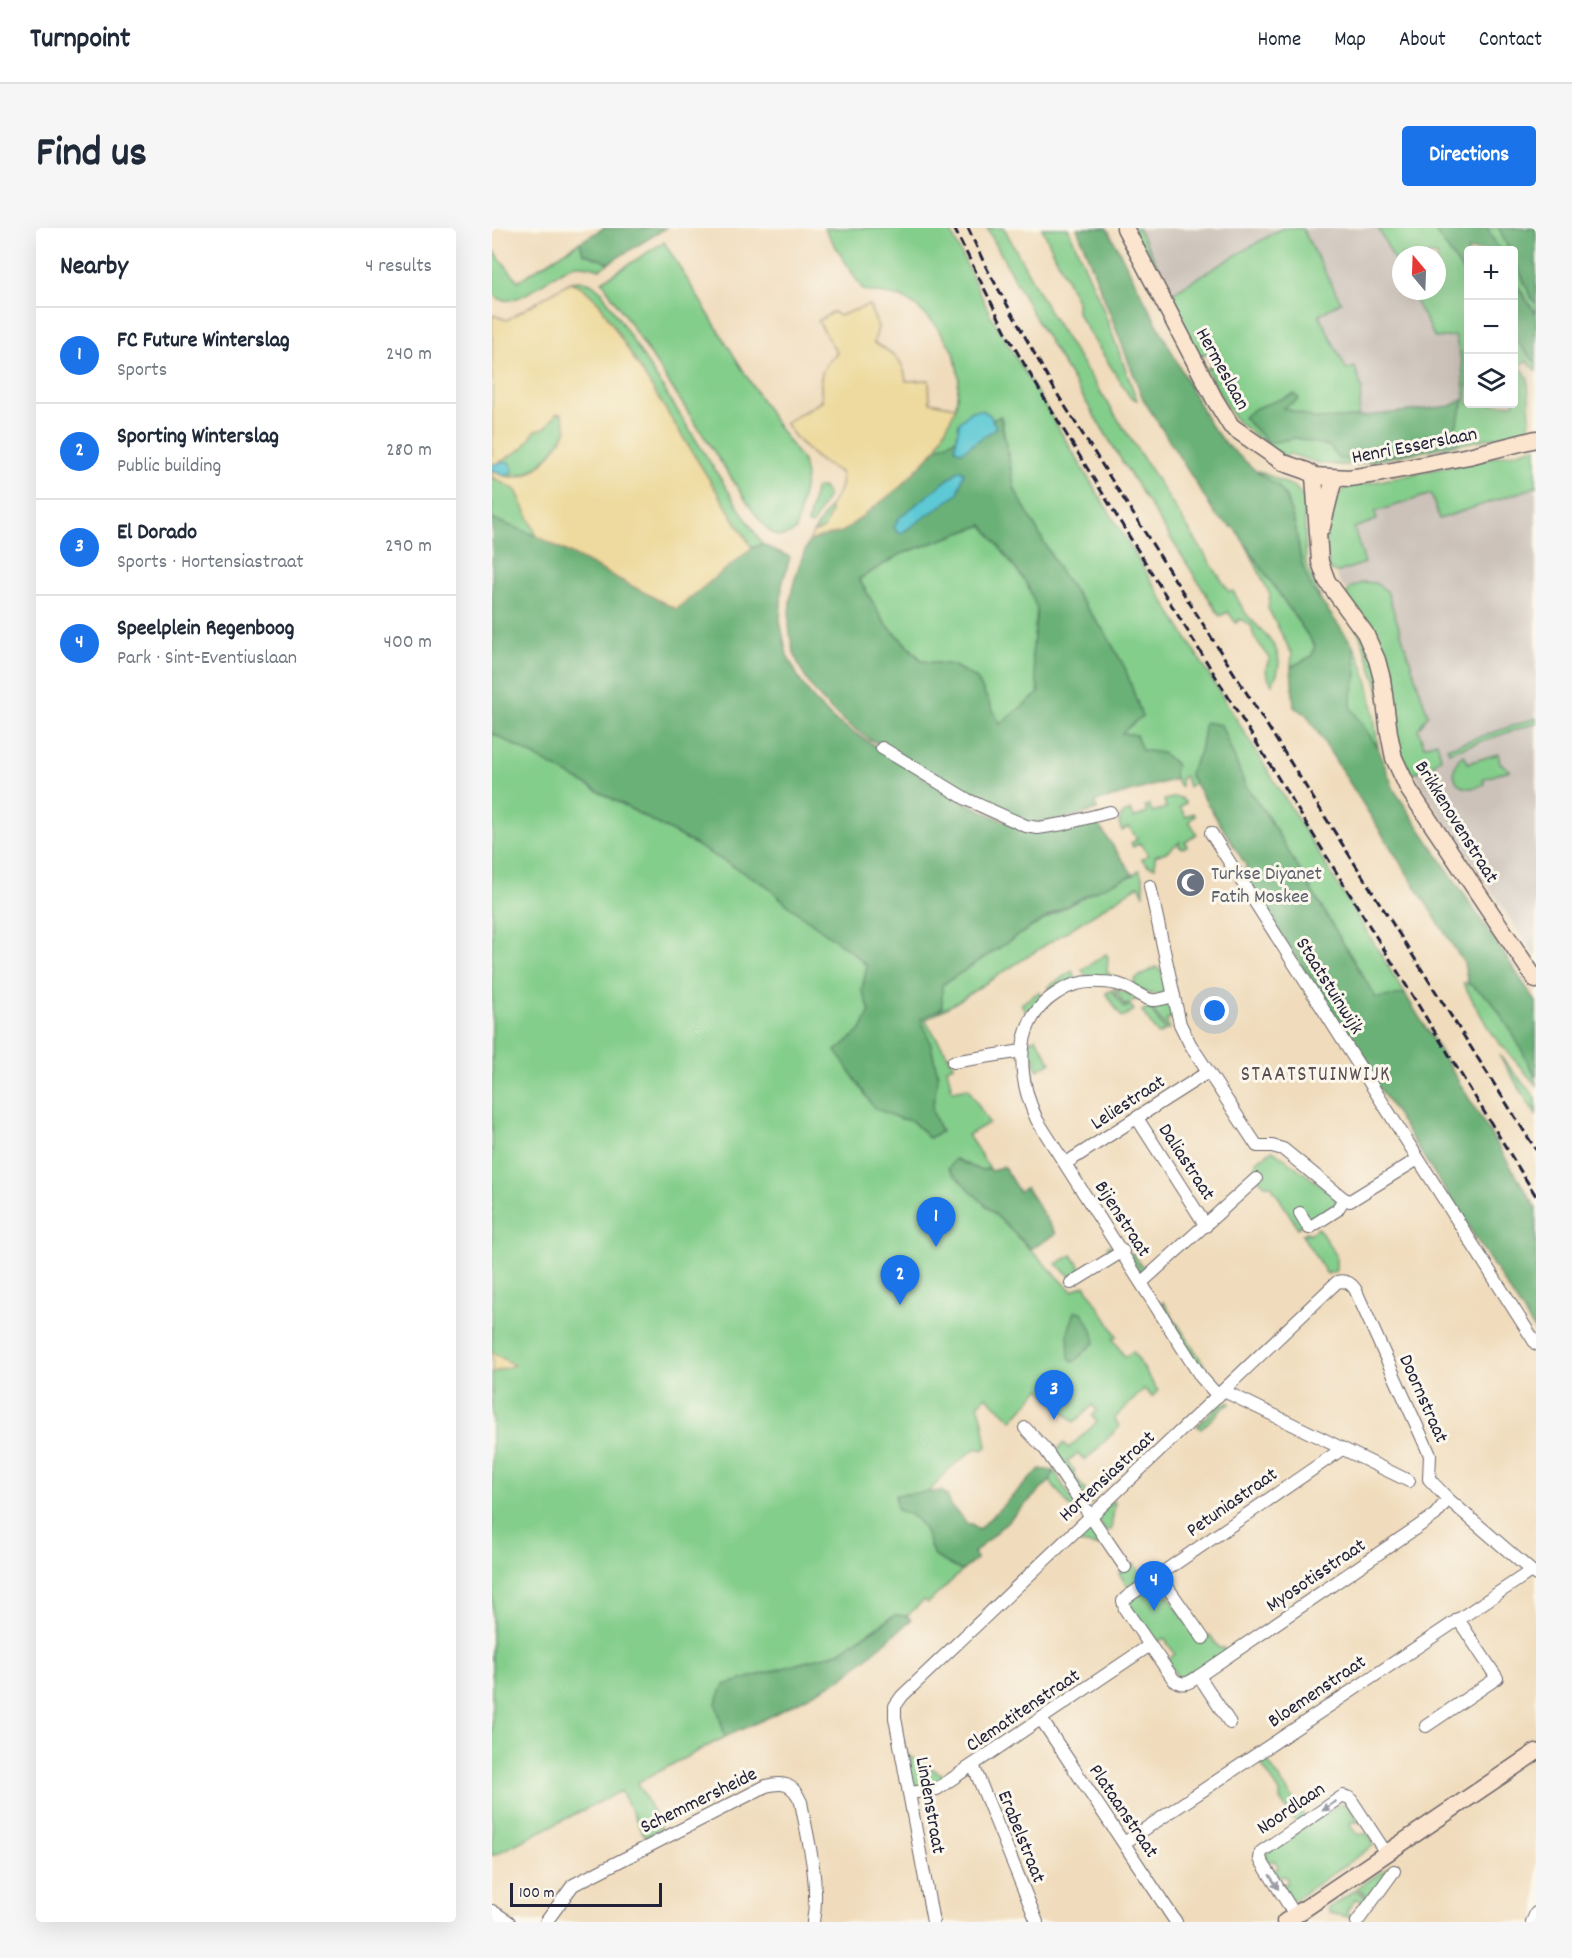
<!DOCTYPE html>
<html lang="en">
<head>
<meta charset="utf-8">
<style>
  body { margin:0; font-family:Dekko,sans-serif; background:#f6f6f7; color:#1f2937 }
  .controls { position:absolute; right:18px; top:18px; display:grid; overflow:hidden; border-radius:6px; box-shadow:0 6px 24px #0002 }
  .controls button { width:54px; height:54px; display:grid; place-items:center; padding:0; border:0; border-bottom:2px solid #e0e1e3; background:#fff; color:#1f2937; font:30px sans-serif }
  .compass { position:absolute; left:900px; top:18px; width:54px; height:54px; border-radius:50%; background:#fff; box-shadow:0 6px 24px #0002; rotate:341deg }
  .scale { position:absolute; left:18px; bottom:15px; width:152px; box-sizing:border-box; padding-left:6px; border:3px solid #22223b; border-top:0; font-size:16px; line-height:21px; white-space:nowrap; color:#22223b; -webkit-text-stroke:4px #fbf7ec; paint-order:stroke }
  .you { position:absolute; left:723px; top:783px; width:21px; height:21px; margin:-15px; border:4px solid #fff; border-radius:50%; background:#1a73e8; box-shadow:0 0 0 9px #1a73e833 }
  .badge { display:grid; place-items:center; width:39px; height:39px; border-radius:50%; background:#1a73e8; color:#fff; font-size:20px; font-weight:700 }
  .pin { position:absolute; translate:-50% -50px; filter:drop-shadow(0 2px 3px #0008) }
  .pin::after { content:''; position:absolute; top:32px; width:21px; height:18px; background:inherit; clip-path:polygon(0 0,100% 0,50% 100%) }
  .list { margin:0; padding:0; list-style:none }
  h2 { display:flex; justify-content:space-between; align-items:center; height:78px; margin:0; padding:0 24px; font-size:26px }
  h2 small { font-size:20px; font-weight:400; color:#747a83 }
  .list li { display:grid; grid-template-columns:39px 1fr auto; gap:18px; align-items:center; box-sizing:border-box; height:96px; padding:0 24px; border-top:2px solid #e0e1e3 }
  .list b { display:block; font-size:22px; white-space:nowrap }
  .list p { margin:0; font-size:20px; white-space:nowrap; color:#747a83 }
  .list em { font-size:20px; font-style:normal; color:#747a83 }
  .icon { flex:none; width:33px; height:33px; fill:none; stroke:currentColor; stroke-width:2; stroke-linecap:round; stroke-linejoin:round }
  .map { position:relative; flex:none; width:1044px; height:1694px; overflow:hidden; border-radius:6px }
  header { display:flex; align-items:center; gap:36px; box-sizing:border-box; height:84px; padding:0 30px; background:#fff; border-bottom:2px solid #e0e1e3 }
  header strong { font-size:28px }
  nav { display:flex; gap:33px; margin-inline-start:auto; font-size:21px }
  .intro { display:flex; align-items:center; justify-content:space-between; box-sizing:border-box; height:144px; padding:0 36px }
  h1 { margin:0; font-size:42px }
  .button { padding:15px 27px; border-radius:6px; background:#1a73e8; color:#fff; font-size:21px; font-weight:700 }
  main { display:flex; gap:36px; padding:0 36px }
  aside { flex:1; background:#fff; border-radius:6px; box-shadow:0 6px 24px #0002 }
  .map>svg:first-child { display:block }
</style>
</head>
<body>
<header>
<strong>Turnpoint</strong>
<nav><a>Home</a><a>Map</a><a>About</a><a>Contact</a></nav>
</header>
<div class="intro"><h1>Find us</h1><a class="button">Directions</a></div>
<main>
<aside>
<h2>Nearby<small>4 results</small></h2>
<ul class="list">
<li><span class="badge">1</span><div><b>FC Future Winterslag</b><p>Sports</p></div><em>240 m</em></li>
<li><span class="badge">2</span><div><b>Sporting Winterslag</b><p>Public building</p></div><em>280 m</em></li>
<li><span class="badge">3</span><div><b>El Dorado</b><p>Sports · Hortensiastraat</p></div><em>290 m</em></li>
<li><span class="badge">4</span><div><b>Speelplein Regenboog</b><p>Park · Sint-Eventiuslaan</p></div><em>400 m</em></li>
</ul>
</aside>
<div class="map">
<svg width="1044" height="1694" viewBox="0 0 1044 1694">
  <rect width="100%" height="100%" fill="#fbf7ec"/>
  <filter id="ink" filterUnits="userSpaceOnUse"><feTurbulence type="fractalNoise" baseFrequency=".0167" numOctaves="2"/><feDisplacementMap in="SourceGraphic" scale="12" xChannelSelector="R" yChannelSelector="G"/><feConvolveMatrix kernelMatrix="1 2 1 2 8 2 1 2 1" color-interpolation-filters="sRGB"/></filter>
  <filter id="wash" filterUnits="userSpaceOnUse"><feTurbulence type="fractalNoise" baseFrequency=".008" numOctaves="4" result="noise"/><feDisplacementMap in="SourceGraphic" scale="24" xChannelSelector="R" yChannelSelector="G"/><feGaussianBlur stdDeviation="1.35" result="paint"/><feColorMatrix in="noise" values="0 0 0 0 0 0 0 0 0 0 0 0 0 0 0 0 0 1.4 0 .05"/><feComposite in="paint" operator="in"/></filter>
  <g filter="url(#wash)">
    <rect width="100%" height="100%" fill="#f0dcbc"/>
    <!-- industrial -->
    <g fill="#ccc2b9">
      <polygon points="646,0 886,0 909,45 909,63 918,63 943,110 963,108 970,135 973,170 959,178 866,189 826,191 740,177"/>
      <polygon points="1044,224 1044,729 935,568 909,518 867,375 849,356 837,333 838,300"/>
    </g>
    <!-- green -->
    <g fill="#84ce8b" stroke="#537863" stroke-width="1.5">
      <polygon points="332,0 457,0 498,86 595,248 913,766 884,771 774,586 753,557 729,497 713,495 708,524 697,546 702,555 696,559 693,548 689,550 689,558 687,558 681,547 684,536 671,526 650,522 629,505 650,488 633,440 614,406 569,345 523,262 509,188 444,221 464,179 467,150 462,124 442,95 424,78 410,69 371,62"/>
      <path d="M495,0H512L559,87L737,364L741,363C746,371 750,381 756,388C775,409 799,425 780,456C773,445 772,441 778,430L762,409L759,397L748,391L744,395L736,384L728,388L633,238L546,95Z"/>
      <polygon points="550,0 576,0 608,73 645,172 638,169 585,85 585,73"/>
      <path d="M640,0H646L680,65L790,0H810L849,74L827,87L855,142L863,139L870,161L866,189C853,190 840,191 828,191C798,189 781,167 751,189L777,215L804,210L837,218L961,208L973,170L970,135L963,108L943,110L918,63H945V27H909V45L886,0H941L976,51V176H1022V110L1044,135V143L1035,133L1028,137L1036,151L1038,193L1034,203L867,236L849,237L826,235L798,226L795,227L793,231L746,194L738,184L714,141L725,134L719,123L706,130Z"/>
      <polygon points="995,0 1007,0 1017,22 1007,22"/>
      <path d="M88,14L91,25L117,35L108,41C99,38 89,35 80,38C62,43 27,80 8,71C5,70 3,68 1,66L0,21L26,53Z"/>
      <path d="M172,14L286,199L311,233L314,249L304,302C283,318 274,299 261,283L110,53Z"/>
      <polygon points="1022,31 1040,71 1044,75 1044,86 1022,53"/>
      <polygon points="90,53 99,55 110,64 270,316 260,320 107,75 90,59 78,54"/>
      <path d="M65,185L70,186L75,202C60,226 43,251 13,248L21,243L17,234L5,236L31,220L43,203L54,199Z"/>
      <polygon points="1044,219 1044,259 947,291 939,266 883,284 885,292 862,300 873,335 847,344 838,343 833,321 835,297 844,268 854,260 1022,225"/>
      <polygon points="766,243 803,259 812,270 814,336 829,372 820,361 810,337 803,298 794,269 765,244"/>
      <polygon points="0,248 24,262 45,308 0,291"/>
      <polygon points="327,259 332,260 336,268 320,297 316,296 323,261"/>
      <polygon points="337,280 339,284 332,301 321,305"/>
      <polygon points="491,297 535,356 545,381 540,428 547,465 508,496 485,451 461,437 431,433 392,394 367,351 409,326"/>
      <polygon points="755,319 823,418 820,428 799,439 800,426 776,380 778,367"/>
      <polygon points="871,354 883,355 895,363 936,487 926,501 932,518 945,514 949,529 940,538 920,546 916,543 909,525 854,367 858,360"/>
      <path d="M861,417C880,451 881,482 886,520L859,480V469L865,447Z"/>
      <polygon points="1044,490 1044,495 957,524 955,520"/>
      <path d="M0,505L188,608L274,657L298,679L361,725L375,738L370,762L378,783L369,802L344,823L406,890L420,893L437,910L449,904L440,882L446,847L438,814L429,791L450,757L533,703L612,657L641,647L647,642L651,651L652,667L647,657L463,775L433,792L462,837L455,840L460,863L476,860L497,895L476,907L498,941L487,942L464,931L457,941L580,1063L593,1057L625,1108L621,1111L633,1129L641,1123L666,1163L660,1169L652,1161L622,1191L628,1198L593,1233L586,1225L575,1234L583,1243L581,1245L601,1274L597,1276L563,1229L564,1223L572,1215L577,1220L605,1194L600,1188L605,1183L601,1177L582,1194L548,1161L520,1192L494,1168L486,1177C492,1190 492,1204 495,1219L491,1222L484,1220L457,1241L436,1265L404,1267L415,1284L430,1295L442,1328L470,1343L436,1375L432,1372L415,1388L403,1387L347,1424L232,1457L224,1475L233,1509L146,1554L169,1601L153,1609L129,1563L0,1628V1145L21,1137L0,1124Z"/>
      <path d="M972,526L976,535L1006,526L1008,535L1018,542L991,551L992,556C988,558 982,560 978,560C958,559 958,536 972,526Z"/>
      <path d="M684,569L689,570L694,575L688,579L694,589L701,585L703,588L697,593L705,606L693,614L695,618L691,620L687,618L688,614L674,624L663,628V639C657,639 653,636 650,631L656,627L648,615L641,619L639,615L645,611L637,599L630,603L627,596L629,588L638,582L641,590L655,585L653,578L657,577L660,584L674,580L672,572Z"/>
      <polygon points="614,726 616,729 615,744 621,749 594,748 590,742"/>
      <path d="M664,739L670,744H672L675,762C663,771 652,764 640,758L643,751Z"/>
      <polygon points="580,743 584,750 558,762 556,759"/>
      <path d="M971,755C979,755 992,765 998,771C1009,782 1044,843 1044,857L999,805Z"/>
      <polygon points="622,760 646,770 633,778"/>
      <polygon points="620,762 632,780 638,777 642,782 630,790 614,765"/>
      <polygon points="547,764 550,769 536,786 529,776"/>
      <polygon points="676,774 682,788 674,793 678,800 675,802 658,778"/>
      <polygon points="657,779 673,803 666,807 650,783"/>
      <polygon points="544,810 559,834 546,842 542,836 545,834 542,829 534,832 534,816"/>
      <polygon points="1007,827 1044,870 1044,887"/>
      <polygon points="780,923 782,923 842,967 845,975 821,992 816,991 806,1000 779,957 773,957 760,945 763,942 764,933"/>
      <polygon points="826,1000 844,1027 844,1043 835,1046 810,1007 815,1004 817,1006"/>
      <polygon points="618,1017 623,1025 591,1045 579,1049 564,1036 580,1027 591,1043 620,1026 615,1019"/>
      <polygon points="671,1024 674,1028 651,1045 648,1044 637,1028 641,1025 649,1038 655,1038"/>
      <polygon points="671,1074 720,1149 713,1149 668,1077"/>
      <polygon points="730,1175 738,1175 737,1177 732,1179 709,1201 705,1198"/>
      <polygon points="562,1243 589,1285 586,1289 558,1253"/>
      <polygon points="620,1273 623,1274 619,1302 613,1303 607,1293 607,1287"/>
      <polygon points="598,1298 611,1314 610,1319 587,1315 591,1302"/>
      <polygon points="642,1336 652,1350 637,1360 627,1346"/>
      <polygon points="664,1355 669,1357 708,1413 718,1407 727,1420 732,1420 733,1425 694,1451 686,1449 674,1432 683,1426 672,1410 663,1415 638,1378 637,1373"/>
      <polygon points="777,1522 780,1526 774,1531 813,1589 804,1595 788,1572 788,1564 765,1530"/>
      <polygon points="414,1526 455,1549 444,1557 422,1559 419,1554"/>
      <polygon points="849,1575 856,1578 867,1594 859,1594 858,1598 865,1606 876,1606 882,1617 801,1673 788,1656 795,1656 795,1651 792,1648 782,1648 778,1642 786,1641 786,1638 783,1633 773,1634 774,1625"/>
      <polygon points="897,1639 898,1644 879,1671 865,1660"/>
      <polygon points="864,1662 877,1672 872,1675 864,1670 854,1684 861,1690 838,1685 835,1681"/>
    </g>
    <!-- forest -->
    <g fill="#6bb177" stroke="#466a59" stroke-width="1.5" fill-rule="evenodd">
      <polygon points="112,0 174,0 117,35 91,25 88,14"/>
      <polygon points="585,0 615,0 718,197 734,216 765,244 786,258 794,269 803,298 810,337 820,361 861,417 865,447 859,469 859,480 886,520 902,562 1044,774 1044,849 1022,808 999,772 976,755 972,735 814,486 802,479 799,439 820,428 823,418 743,301 725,289 651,171"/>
      <polygon points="941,0 995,0 1007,22 976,22 976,51"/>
      <polygon points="1007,0 1044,0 1044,75 1040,71 1022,31 1022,22 1017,22"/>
      <polygon points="1022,53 1044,86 1044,135 1022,110"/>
      <polygon points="803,166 807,171 791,180 826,191 866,189 959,178 973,170 961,208 966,214 870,233 847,231 837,218 804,210 777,215 751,189 764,180"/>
      <path d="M508,188L523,262L569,345L614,406L633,440L650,488L630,505L644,507L650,522L670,525L684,536L682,547L684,551L603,574L605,582C589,586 561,595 547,595C514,596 468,564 440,547C426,538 412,529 398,521C391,517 384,515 377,511C299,461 276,399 317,314L327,309L350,304L408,259L444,221ZM491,297L535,356L545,381L540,428L547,465L508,496L485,451L461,437L430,433L392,394L367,351L409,326Z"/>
      <path d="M0,291L45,308L184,381L260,320L270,316L298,329L290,357L288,393L295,427L309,454L322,472L342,492L468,572L535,604L600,591L609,601L641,647C572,672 511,718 450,757V780L429,791L438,814L446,847L440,882L449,904L437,910L420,893L406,890L382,880L344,823L369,802L378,783L370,762L375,738L361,725L298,679L274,657L188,608L0,505Z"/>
      <polygon points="713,494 729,497 753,557 774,586 884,770 913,766 1044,980 1044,1104 749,644 755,639 697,546 708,524"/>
      <polygon points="463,931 487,942 498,941 500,943 511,938 527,964 534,959 564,1006 539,1021 456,941"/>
      <path d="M583,1083L590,1084C597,1094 601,1102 603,1114L582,1134L577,1130L576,1104Z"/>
      <path d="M548,1241L562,1243L558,1253L482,1325L485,1330L470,1343L442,1328C433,1305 432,1288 405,1282L403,1267L450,1263L456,1269L457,1276L476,1296H480L486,1302Z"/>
      <polygon points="403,1387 415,1388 419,1392 351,1450 275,1490 233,1509 224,1475 232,1457 347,1424"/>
    </g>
    <!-- sand -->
    <g fill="#eeda9e" stroke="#887e6c" stroke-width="1.5">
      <path d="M78,54L90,59L107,75L260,320L184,381L45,308L24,262L0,249V242C4,244 9,247 13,248C42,256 63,223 75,202L70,186L65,185L54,199L43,203L31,220L5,236H0V87L15,92Z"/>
      <path d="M377,77L386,99L382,115C401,125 412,130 414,153L437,152L438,174L464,179L444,221L408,259L350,304L327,309L317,314L321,305L332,301L339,284L337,280C345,267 353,259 348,244C326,235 306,215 293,195L330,173C328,148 326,143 345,125L326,93L341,84L347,88Z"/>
      <polygon points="0,1124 22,1137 0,1145"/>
    </g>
    <!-- water -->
    <g fill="#5dc9d4" stroke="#407688" stroke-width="1.5">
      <polygon points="490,182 498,187 504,200 469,224 463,220 467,195 479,183"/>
      <polygon points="17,234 21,243 13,248 0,242 0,236"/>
      <polygon points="468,242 472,244 466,266 408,306 402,300 407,290"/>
    </g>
  </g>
  <g filter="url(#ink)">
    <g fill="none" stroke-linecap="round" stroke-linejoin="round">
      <defs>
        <g id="street">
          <polyline points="390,520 476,572 534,598 546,600 571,596 618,584"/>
          <polyline points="719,605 1044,1116"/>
          <polyline points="658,658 688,796 698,816 765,918 780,918 791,921 852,971"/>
          <path d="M682,768C675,769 666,773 660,772C649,770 641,761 631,758C624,755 615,754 608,754C592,753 578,756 565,765C520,793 525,849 545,892L709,1149L726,1168"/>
          <polyline points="461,834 530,823"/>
          <polyline points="645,890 714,998"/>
          <polyline points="574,935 716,844"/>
          <polyline points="808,985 817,1000 845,982 852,971 858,973 926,931"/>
          <polyline points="650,1054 764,951"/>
          <polyline points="579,1055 631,1023"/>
          <polyline points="732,1163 917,1253"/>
          <polyline points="533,1200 553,1221 633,1339"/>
          <path d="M850,1221L635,1369L631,1373L633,1381L682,1452C692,1459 698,1454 707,1448L943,1287L956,1271"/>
          <polyline points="667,1347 711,1410"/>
          <polyline points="707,1448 738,1495"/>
          <polyline points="549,1491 684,1694"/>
          <polyline points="934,1498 1005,1450 966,1391"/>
          <polyline points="481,1537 545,1694"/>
          <polyline points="418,1565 445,1561 658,1417"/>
          <polyline points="632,1615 1039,1343"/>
          <polyline points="0,1683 17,1694"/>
          <polyline points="803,1687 768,1631 769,1624 851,1568 858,1570 894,1625"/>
          <path d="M54,1694L81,1657L274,1558C292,1553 301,1556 309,1574C316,1613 328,1654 321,1694"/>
          <path d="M441,1694L403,1490V1478L410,1468L845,1054C853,1052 858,1054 863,1061L938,1227L937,1251L956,1271L1044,1347"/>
          <polyline points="865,1694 902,1643"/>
          <polyline points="1040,1694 1044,1685"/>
        </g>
        <g id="secondary">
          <polyline points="633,0 723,172 739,198 792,235 815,243 822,248 857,250 890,245 977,228 1044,211"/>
          <polyline points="822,248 828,334 835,353 873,405 885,432 890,451 897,505 902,530 917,562 1044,752"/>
          <polyline points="830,299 842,250"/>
          <polyline points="793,1694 1044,1524"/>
        </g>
      </defs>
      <!-- street casing -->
      <use href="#street" stroke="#6a6368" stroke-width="14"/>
      <!-- secondary casing -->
      <use href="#secondary" stroke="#6a6368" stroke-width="19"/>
      <!-- street -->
      <use href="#street" stroke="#fff" stroke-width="12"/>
      <!-- secondary -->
      <use href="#secondary" stroke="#fbe5cf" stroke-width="16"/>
      <!-- rail -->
      <g stroke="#22223b" stroke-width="3" stroke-dasharray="9 4.5" stroke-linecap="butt">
        <polyline points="462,0 517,110 555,175 1044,968"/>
        <polyline points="476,0 494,39 564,164 1044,922"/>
      </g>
    </g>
    <!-- one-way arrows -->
    <defs><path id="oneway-solid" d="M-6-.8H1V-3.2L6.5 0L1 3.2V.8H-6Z" transform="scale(1.5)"/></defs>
    <g fill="#9c9ca7">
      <use href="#oneway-solid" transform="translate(837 1578) rotate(146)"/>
      <use href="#oneway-solid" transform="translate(782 1654) rotate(58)"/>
    </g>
  </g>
  <!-- icons -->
  <defs>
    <symbol id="mosque-disc" viewBox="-11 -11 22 22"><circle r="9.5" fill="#6b7280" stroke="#fbf7ec"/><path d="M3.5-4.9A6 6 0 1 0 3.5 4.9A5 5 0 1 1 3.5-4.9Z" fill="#fff"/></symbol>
  </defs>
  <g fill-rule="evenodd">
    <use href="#mosque-disc" x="682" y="638" width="33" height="33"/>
  </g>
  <g text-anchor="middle" stroke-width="6" stroke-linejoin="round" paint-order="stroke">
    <!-- street labels -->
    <g font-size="20" fill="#22223b" stroke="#fbf7ec">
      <text transform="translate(732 140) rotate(61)" y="7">Hermeslaan</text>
      <text transform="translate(922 216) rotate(-11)" y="7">Henri Esserslaan</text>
      <text transform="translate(966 593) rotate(58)" y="7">Brikkenovenstraat</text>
      <text transform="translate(839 757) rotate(58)" y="7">Staatstuinwijk</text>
      <text transform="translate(635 873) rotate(-33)" y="7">Leliestraat</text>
      <text transform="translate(696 933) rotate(57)" y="7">Daliastraat</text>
      <text transform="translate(632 990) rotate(57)" y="7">Bijenstraat</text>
      <text transform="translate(933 1170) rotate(66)" y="7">Doornstraat</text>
      <text transform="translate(614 1247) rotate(-43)" y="7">Hortensiastraat</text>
      <text transform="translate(739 1273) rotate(-35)" y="7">Petuniastraat</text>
      <text transform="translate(823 1346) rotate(-34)" y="7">Myosotisstraat</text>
      <text transform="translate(824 1462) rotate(-34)" y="7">Bloemenstraat</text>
      <text transform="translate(530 1481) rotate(-34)" y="7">Clematitenstraat</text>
      <text transform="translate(206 1571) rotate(-26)" y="7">Schemmersheide</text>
      <text transform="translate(440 1577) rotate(80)" y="7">Lindenstraat</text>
      <text transform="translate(798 1579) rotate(-34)" y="7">Noordlaan</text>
      <text transform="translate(633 1582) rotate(56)" y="7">Plataanstraat</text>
      <text transform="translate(531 1608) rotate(68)" y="7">Erabelstraat</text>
    </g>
    <!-- worship labels -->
    <g font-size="20" fill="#5b616d" stroke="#fbf7ec" text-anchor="start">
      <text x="719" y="651">Turkse Diyanet<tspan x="719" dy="23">Fatih Moskee</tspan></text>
    </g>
    <!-- neighbourhood labels -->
    <g font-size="21" letter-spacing="1.5" fill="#5a4f52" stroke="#fbf7ec">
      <text x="824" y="852">STAATSTUINWIJK</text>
    </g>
  </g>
</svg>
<div class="controls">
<button>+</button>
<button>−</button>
<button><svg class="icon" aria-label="layers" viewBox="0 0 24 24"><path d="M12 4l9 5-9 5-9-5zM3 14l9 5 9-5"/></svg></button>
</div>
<svg class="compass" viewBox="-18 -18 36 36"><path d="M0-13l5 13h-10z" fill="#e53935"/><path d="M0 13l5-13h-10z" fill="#747a83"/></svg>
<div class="scale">100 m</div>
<div class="you"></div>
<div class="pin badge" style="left:444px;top:1019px">1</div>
<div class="pin badge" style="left:408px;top:1077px">2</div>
<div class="pin badge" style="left:562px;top:1192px">3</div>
<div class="pin badge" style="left:662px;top:1383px">4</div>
</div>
</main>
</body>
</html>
